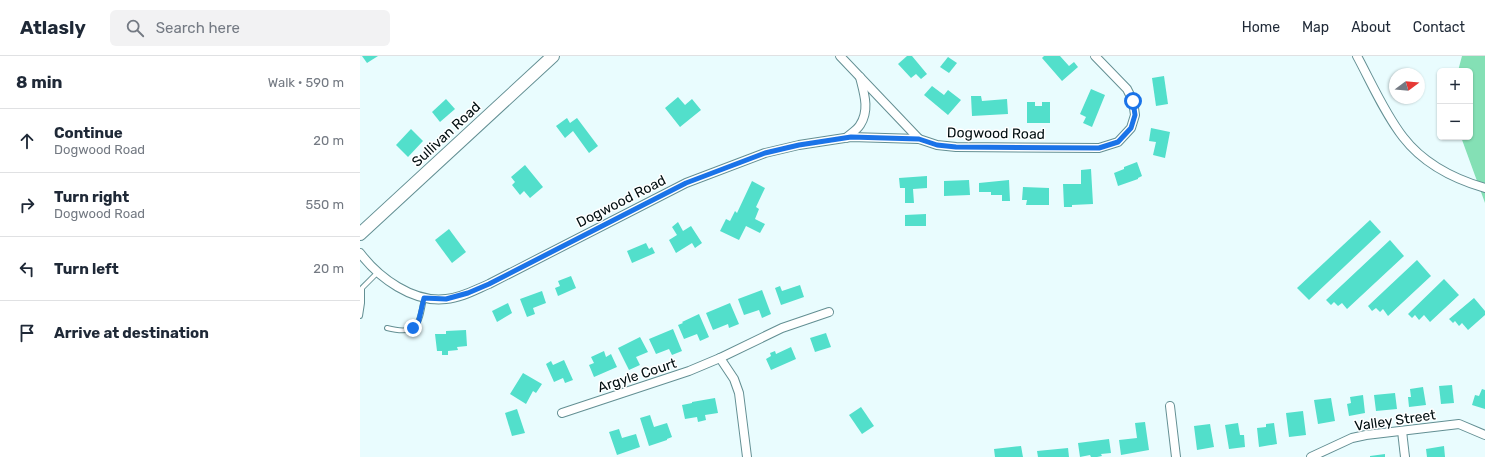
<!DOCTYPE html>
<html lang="en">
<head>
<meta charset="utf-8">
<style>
  body { margin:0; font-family:Rubik,sans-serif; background:#f2f2f3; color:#1f2937 }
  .controls { position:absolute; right:12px; top:12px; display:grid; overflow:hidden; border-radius:6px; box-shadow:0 1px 3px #0004 }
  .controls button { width:36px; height:36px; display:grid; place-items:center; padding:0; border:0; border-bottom:1px solid #e0e1e3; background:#fff; color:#1f2937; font:20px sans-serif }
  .compass { position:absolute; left:1029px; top:12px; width:36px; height:36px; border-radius:50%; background:#fff; box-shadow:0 1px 3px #0004; rotate:74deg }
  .stop { position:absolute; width:12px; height:12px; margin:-9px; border:3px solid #1a73e8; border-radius:50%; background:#fff }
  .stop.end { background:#1a73e8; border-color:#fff; box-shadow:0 1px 4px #0008 }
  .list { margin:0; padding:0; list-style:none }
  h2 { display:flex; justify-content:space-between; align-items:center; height:52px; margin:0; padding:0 16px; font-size:17px }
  h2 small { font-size:13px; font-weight:400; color:#747a83 }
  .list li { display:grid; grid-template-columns:26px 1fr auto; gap:12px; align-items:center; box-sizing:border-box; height:64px; padding:0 16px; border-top:1px solid #e0e1e3 }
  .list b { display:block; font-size:15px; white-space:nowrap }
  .list p { margin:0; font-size:13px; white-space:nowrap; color:#747a83 }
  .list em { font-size:13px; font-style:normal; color:#747a83 }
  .icon { flex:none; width:22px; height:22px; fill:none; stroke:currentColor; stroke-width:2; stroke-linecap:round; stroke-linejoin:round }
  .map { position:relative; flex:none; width:1125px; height:401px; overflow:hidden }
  header { display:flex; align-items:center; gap:24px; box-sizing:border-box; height:56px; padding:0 20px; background:#fff; border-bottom:1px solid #e0e1e3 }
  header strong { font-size:19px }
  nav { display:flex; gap:22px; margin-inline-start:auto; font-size:14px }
  .search { width:280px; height:36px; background:#f2f2f3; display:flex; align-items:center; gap:10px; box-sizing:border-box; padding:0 14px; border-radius:6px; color:#747a83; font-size:15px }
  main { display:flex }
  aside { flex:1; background:#fff }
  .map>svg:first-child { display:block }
</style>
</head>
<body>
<header>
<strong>Atlasly</strong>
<div class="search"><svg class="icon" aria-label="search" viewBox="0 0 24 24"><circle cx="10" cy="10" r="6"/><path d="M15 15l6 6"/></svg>Search here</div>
<nav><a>Home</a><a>Map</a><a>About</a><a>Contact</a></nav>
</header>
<main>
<aside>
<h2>8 min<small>Walk · 590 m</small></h2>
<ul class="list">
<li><svg class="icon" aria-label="ahead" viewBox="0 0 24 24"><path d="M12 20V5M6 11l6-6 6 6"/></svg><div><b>Continue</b><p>Dogwood Road</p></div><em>20 m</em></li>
<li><svg class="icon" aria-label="right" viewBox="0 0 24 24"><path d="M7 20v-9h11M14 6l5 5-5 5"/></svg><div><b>Turn right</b><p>Dogwood Road</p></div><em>550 m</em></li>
<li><svg class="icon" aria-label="left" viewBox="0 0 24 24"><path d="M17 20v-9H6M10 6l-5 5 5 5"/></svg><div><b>Turn left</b></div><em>20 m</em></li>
<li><svg class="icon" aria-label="arrive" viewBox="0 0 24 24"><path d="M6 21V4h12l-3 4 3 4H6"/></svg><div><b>Arrive at destination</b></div></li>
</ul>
</aside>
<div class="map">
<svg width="1125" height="401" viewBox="0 0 1125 401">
  <rect width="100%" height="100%" fill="#e9fcfe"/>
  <!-- green -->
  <polygon fill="#84e0b5" points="1102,0 1125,0 1125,147 1101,81 1110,81 1110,15 1098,15"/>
  <!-- building -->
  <g fill="#52dfcb">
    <polygon points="2,0 18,0 7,7"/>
    <polygon points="547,0 552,0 567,18 561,23 556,18 551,22 538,8"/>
    <polygon points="684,0 700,0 709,10 714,6 718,11 702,25 682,2"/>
    <polygon points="588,1 597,7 589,17 580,11"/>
    <polygon points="804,20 808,48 796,50 792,22"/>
    <polygon points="572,30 584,39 588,34 601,44 588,59 564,39"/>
    <polygon points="731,33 745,39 732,71 723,67 726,61 720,58"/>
    <polygon points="611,40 621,40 622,45 647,43 648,58 612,60"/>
    <polygon points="318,41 325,49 332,43 341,54 320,71 305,52"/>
    <polygon points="86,43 95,53 80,66 72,56"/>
    <polygon points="667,46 675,46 675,50 682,50 682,46 690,46 690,67 667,67"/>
    <polygon points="207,62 210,67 217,62 238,90 229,97 213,75 205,82 196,70"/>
    <polygon points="791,72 810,76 805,102 793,99 796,86 789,85"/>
    <polygon points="51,73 63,85 48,101 36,89"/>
    <polygon points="777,106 782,120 778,122 778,123 758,130 754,117 764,113 764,111"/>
    <polygon points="165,109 183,131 170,142 164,135 160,139 152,129 155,126 151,121"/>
    <polygon points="731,113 733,148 712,149 712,151 704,151 703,128 721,128 721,114"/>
    <polygon points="567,120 567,132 553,133 554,147 545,147 545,132 540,132 539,122"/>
    <polygon points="609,124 610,139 584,140 584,125"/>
    <polygon points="649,124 650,145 642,145 642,139 631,139 631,136 619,136 619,127"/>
    <polygon points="392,125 405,132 396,151 399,153 395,163 405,168 400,177 386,170 379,184 360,175 366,163 370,165 375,155 377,157"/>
    <polygon points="663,131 689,132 689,149 666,149 667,144 662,144"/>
    <polygon points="566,158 566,170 545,170 545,159"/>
    <polygon points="1010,164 1021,176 949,244 937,232"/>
    <polygon points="318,166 323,175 331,170 342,187 335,192 332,187 316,197 309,184 317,179 312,171"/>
    <polygon points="89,173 106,196 92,207 75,184"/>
    <polygon points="1030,184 1044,200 987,253 982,247 978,250 974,246 971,249 966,244"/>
    <polygon points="286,187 289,193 292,191 295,197 272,207 267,195"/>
    <polygon points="1057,204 1071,220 1028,260 1023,253 1020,256 1016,252 1012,255 1008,250"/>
    <polygon points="211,220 216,232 198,240 195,232 200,230 198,225"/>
    <polygon points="1084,223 1099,239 1070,266 1064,259 1059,264 1055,259 1052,262 1048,258"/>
    <polygon points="440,229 444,241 421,249 415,232 420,230 422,235"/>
    <polygon points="402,234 411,258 402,262 399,254 384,259 378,243"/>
    <polygon points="182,235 186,247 173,252 175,258 167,261 160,243"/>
    <polygon points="1114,242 1125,255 1125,259 1108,274 1102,267 1099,270 1095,265 1093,267 1089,263"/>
    <polygon points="148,247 152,257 137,266 132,255"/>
    <polygon points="370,247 379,268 369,272 368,268 353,274 346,257"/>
    <polygon points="339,258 349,281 340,285 337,278 324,283 318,269 323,267 322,266"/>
    <polygon points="313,273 322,295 312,299 309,293 296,298 289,283"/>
    <polygon points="106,274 107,290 97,291 98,294 88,295 88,299 82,299 82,295 77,295 75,278 86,278 86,275"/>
    <polygon points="466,277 471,291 455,296 450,282"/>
    <polygon points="280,281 288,296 276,301 280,309 269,314 258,292"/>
    <polygon points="431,291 436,303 411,314 406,303 411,300 410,297 415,295 416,298"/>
    <polygon points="244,295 246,301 251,298 257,311 234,321 229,309 234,307 231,301"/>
    <polygon points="204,304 213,324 205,327 203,322 194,326 186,308 191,305 193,309"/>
    <polygon points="163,317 182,328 176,337 173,335 166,348 150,338"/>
    <polygon points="1092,329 1094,347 1081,348 1079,330"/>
    <polygon points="1063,331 1066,349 1049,351 1048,341 1051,341 1050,333"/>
    <polygon points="1122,333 1125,334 1125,353 1112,349 1115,339 1119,340"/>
    <polygon points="1035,337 1037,353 1016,355 1014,339"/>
    <polygon points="1003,339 1005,357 989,360 987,348 991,347 990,341"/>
    <polygon points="355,342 358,357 345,359 346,364 338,366 337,361 325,363 322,349 332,347 332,346"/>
    <polygon points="971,342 975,365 958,368 954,344"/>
    <polygon points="501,351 514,370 502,378 489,359"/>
    <polygon points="157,353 165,377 152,380 145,357"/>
    <polygon points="943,355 946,379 929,381 926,357"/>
    <polygon points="290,359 294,371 307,367 312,381 307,383 307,384 289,390 280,362"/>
    <polygon points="785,366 789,394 761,399 759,384 777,382 775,367"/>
    <polygon points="878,367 880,379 884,379 885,391 869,393 865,369"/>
    <polygon points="914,367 917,388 899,391 897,372 906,371 906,368"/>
    <polygon points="850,368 854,391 837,394 834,370"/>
    <polygon points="259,373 262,382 276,378 280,391 257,399 249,376"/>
    <polygon points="749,383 751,397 741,398 742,400 737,401 731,401 730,399 720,401 718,387"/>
    <polygon points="661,390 663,401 635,401 634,393"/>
    <polygon points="1084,390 1085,401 1067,401 1066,393"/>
    <polygon points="708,392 709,401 678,401 677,395"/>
    <polygon points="1025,398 1025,401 1010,401 1010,400"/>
  </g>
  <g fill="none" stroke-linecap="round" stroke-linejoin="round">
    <defs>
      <g id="service">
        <polyline points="0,234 18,216"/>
        <polyline points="0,260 2,247 2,233"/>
        <path d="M27,272C58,280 59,269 64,242"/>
      </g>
      <g id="minor">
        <polyline points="480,0 559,83"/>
        <path d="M997,0C1011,26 1025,58 1043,81C1063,107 1094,123 1125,132"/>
        <path d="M486,82C490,78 497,74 500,69C510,54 504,37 500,21"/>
        <path d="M0,197C19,222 53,247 86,243C101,242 115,234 129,228L326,127L405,97L439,89L491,81L559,83L577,89L596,91L739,92L758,86L771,72L775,59L773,45L767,33L735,0"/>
        <polyline points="360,302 374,323 379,337 387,401"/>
        <polyline points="810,350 816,401"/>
        <polyline points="202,357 329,315 360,302 422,272 469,256"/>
        <polyline points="1042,375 1045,401"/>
        <polyline points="951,401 992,382 1006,379 1099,368 1125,379"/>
      </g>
      <polyline id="primary" points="0,178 193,0"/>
    </defs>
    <!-- service casing -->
    <use href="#service" stroke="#638f93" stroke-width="6"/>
    <!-- minor casing -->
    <use href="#minor" stroke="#638f93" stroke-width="10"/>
    <!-- primary casing -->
    <use href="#primary" stroke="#638f93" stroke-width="14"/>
    <!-- service -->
    <use href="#service" stroke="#fff" stroke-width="4"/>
    <!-- minor -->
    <use href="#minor" stroke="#fff" stroke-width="8"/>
    <!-- primary -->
    <use href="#primary" stroke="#fff" stroke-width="12"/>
  </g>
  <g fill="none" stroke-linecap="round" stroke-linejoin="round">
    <!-- route -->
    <polyline stroke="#1a73e8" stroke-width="5" points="53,272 58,268 64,242 86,243 108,237 129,228 326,127 405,97 439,89 491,81 559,83 577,89 596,91 739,92 758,86 771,72 775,59 773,45"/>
  </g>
  <g text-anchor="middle" stroke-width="3" stroke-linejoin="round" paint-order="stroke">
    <!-- street labels -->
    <g font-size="14" fill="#010e10" stroke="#fff">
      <text transform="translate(636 77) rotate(1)" y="5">Dogwood Road</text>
      <text transform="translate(86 78) rotate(-43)" y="5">Sullivan Road</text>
      <text transform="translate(261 145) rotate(-27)" y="5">Dogwood Road</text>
      <text transform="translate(277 319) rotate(-18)" y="5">Argyle Court</text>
      <text transform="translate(1035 364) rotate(-8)" y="5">Valley Street</text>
    </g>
  </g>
</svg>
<div class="controls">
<button>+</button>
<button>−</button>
</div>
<svg class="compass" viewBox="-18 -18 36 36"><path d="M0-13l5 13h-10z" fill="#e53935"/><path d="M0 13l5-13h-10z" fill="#747a83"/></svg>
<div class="stop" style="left:773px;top:45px"></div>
<div class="stop end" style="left:53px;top:272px"></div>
</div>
</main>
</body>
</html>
